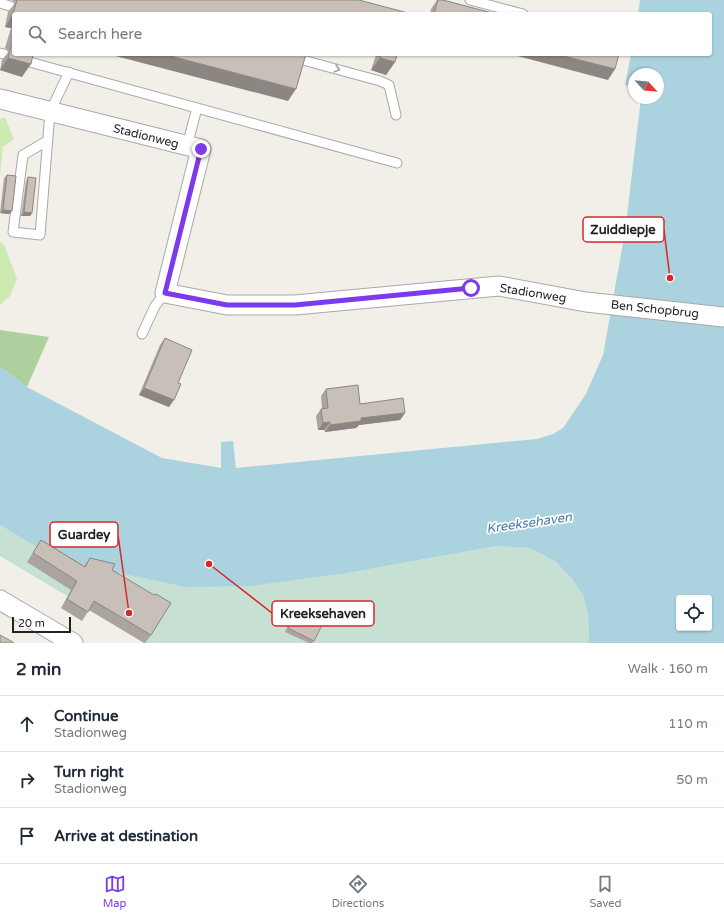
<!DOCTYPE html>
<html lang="en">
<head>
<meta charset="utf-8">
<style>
  body { margin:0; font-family:"Varela Round",sans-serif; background:#f2f2f3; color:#1f2937 }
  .controls { position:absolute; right:12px; bottom:12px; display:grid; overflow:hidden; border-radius:4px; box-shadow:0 1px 3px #0004 }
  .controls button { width:36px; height:36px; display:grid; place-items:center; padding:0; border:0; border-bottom:1px solid #e0e1e3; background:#fff; color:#1f2937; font:20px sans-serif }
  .compass { position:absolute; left:628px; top:68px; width:36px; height:36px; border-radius:50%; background:#fff; box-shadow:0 1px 3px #0004; rotate:116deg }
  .scale { position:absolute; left:12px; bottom:10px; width:59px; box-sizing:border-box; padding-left:4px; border:2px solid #222; border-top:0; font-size:11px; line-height:14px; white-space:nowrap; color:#222; -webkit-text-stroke:3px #fff; paint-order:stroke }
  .stop { position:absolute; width:12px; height:12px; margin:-9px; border:3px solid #7c3aed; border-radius:50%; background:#fff }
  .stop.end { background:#7c3aed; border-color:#fff; box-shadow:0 1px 4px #0008 }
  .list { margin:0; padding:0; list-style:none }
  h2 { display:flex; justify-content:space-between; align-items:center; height:52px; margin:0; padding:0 16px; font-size:17px }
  h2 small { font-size:13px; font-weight:400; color:#747a83 }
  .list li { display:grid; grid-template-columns:26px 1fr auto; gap:12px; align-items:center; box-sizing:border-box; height:56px; padding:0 16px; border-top:1px solid #e0e1e3 }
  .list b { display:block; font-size:15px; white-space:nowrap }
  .list p { margin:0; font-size:13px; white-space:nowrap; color:#747a83 }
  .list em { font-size:13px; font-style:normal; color:#747a83 }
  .icon { flex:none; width:22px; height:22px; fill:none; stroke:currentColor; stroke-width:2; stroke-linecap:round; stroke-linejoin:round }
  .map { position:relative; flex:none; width:724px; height:643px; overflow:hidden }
  .search { position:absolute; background:#fff; box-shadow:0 1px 3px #0004; left:12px; right:12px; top:12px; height:44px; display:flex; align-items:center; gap:10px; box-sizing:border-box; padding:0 14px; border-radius:4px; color:#747a83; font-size:15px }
  .sheet { height:220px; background:#fff }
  nav { display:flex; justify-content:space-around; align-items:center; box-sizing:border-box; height:56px; border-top:1px solid #e0e1e3; background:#fff; font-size:11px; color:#747a83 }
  nav a { display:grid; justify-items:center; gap:2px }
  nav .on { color:#7c3aed }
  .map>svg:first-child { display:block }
</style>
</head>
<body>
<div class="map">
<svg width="724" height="643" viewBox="0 0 724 643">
  <rect width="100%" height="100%" fill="#f2efe9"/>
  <!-- grass -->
  <g fill="#cdebb0">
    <polygon points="5,117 14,139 3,147 0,175 0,119"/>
    <polygon points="0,242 4,245 17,279 10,296 0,305"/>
  </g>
  <!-- forest -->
  <polygon fill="#add19e" points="0,330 49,337 27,387 0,367"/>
  <!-- wetland -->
  <polygon fill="#c6e0d4" points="0,525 38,548 347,573 497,546 530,548 556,562 572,579 584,597 588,617 589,636 588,643 146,643 0,556"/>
  <!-- water -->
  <path fill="#aad3df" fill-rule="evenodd" d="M640,0H724V643H588L589,636L588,617L584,597L572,579L556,562L530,548L497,546L347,573L251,586L186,587L91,567L38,548L0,525V367L27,387L162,458L221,468V442L233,441L236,468L537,439L553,434L563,428L586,394L603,355L625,232L641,98H658V74H634V86L625,85L631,54H710V14H638ZM679,598H709V628H679Z"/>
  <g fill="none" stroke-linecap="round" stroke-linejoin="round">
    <defs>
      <g id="lane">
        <polyline points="470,0 523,14"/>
        <polyline points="0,3 10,6"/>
        <polyline points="0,53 4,54"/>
        <polyline points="299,59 380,81 389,85 396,115"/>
        <polyline points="26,61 397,163"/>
        <polyline points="47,141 23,155 13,232 40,235 50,112 69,72"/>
        <polyline points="187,146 197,108"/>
        <polyline points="142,334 155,306 165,293"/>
      </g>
      <g id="street">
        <polyline points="0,99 201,149 165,293 227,305 295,305 499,286 586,302 724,317"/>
        <polyline points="0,600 73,643"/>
      </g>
    </defs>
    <!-- lane casing -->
    <use href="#lane" stroke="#a9a9a9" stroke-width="11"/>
    <!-- street casing -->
    <use href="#street" stroke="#a9a9a9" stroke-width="21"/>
    <!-- lane -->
    <use href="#lane" stroke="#fff" stroke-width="9"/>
    <!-- street -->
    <use href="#street" stroke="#fff" stroke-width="19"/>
  </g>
  <!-- wall -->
  <g fill="#aba49e">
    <polygon points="12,0 359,0 14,14 14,54 22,77 0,70 2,60 9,51 5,48 11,28 5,27 8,12 15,3"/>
    <polygon points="437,0 443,0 496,14 430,14 431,9"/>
    <polygon points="371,54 397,54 395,62 386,75 371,70 376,55"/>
    <polygon points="7,175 12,211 9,214 0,213 4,178"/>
    <polygon points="28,177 32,213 30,216 21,216 26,181"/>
    <polygon points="165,338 178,383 169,407 139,395 160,345"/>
    <polygon points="326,389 360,404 405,413 400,420 359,425 356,428 325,432 324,430 318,430 316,416 321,409 322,409 321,396"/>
    <polygon points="41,540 84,566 90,558 112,570 151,635 145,643 144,643 89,610 82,621 61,608 71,590 27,562"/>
    <polygon points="295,612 314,641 312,643 309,643 285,632"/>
  </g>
  <!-- shaded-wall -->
  <g fill="#8b8681">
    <polygon points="13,14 14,15 14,24 11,28 5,27"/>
    <polygon points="108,54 163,54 296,89 288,101"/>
    <polygon points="510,54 556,54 615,69 608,80"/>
    <polygon points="8,58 31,64 22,77 0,70"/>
    <polygon points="380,58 395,62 386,75 371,70"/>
    <polygon points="3,210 12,211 9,214 0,213"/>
    <polygon points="24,212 32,213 30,216 21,216"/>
    <polygon points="144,388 174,400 169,407 139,395"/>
    <polygon points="405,413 400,420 359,425 356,428 325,432 330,425 361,418"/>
    <polygon points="330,422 324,430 318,430 323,423"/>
  </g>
  <!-- building -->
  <g fill="#c7bfb8" stroke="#8b8681">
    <polygon points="17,0 359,0 408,13 407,14 14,14 14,15 13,14"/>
    <polygon points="438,0 443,0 496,14 434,14"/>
    <polygon points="11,47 14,47 14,54 32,54 33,55 31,64 8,58"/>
    <polygon points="163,54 306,54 296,89"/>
    <polygon points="381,54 397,54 395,62 380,58"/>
    <polygon points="556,54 619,54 615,69"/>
    <polygon points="7,175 16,176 12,211 3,210"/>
    <polygon points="28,177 36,178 32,213 24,212"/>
    <polygon points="165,338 192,350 178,383 181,384 174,400 144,388"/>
    <polygon points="358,385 360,404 403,398 405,413 361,418 361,421 330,425 330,422 323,423 321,409 328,408 326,389"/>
    <polygon points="41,540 85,567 90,558 115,564 112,570 154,595 156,594 171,603 151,635 94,601 88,612 67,599 77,581 33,553"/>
    <polygon points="295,612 322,625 314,641 288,628"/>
    <polygon points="0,635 11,641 14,643 0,643"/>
  </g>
  <!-- one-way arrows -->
  <defs><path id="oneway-chevron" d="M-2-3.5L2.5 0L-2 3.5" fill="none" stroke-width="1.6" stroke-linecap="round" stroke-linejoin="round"/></defs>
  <use stroke="#9c9c9c" href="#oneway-chevron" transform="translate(337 69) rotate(15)"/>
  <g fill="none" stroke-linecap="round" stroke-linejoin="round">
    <!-- route -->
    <polyline stroke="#7c3aed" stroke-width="5" points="201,149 165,293 227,305 295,305 471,288"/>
  </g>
  <g text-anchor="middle" stroke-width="3.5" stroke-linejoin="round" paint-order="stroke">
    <!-- street labels -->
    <g font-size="12" fill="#222" stroke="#fff">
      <text transform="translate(146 136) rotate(14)" y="4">Stadionweg</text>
      <text transform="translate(533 293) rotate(9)" y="4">Stadionweg</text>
      <text transform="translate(655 309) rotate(6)" y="4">Ben Schopbrug</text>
    </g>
    <!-- water labels -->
    <g font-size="13" font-style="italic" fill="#4a7aab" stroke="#fff">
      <text transform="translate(529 522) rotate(-8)" y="5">Kreeksehaven</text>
    </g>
  </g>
  <!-- callouts -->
  <path fill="none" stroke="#d62828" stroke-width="1.5" d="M670 278L664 230M129 613L118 535M209 564L272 613"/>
  <g fill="#d62828" stroke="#fff" stroke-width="1.5">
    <circle cx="670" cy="278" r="4"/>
    <circle cx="129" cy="613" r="4"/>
    <circle cx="209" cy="564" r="4"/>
  </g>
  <g fill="#fff" stroke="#d62828" stroke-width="1.5">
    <rect x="583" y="217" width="81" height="25" rx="4"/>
    <rect x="50" y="522" width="68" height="25" rx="4"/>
    <rect x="272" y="601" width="102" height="25" rx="4"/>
  </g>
  <g font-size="13" text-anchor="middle" font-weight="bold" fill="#222">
    <text x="623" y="234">Zuiddiepje</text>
    <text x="84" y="539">Guardey</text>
    <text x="323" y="618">Kreeksehaven</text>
  </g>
</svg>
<div class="controls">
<button><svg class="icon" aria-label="locate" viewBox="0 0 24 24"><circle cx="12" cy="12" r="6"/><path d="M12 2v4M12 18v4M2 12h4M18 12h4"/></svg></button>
</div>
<svg class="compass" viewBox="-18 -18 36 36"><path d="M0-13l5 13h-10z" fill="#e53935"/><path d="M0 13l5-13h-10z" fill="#747a83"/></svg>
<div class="scale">20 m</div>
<div class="stop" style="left:471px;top:288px"></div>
<div class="stop end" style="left:201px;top:149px"></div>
<div class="search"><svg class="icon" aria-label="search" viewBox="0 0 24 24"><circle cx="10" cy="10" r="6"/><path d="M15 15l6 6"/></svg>Search here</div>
</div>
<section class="sheet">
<h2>2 min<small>Walk · 160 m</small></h2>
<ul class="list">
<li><svg class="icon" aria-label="ahead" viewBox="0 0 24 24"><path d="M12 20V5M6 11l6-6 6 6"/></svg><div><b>Continue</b><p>Stadionweg</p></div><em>110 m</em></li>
<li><svg class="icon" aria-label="right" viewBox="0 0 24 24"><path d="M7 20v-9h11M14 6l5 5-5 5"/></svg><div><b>Turn right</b><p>Stadionweg</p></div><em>50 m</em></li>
<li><svg class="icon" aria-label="arrive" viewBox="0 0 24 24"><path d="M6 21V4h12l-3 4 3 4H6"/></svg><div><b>Arrive at destination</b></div></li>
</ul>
</section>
<nav>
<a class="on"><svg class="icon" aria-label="map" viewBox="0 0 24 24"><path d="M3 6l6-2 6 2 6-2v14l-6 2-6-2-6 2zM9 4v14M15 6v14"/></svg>Map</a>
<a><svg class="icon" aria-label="directions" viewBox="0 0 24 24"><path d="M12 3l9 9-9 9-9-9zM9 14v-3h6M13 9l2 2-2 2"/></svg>Directions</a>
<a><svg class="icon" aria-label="saved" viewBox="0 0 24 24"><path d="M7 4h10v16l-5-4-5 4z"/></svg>Saved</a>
</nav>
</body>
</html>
